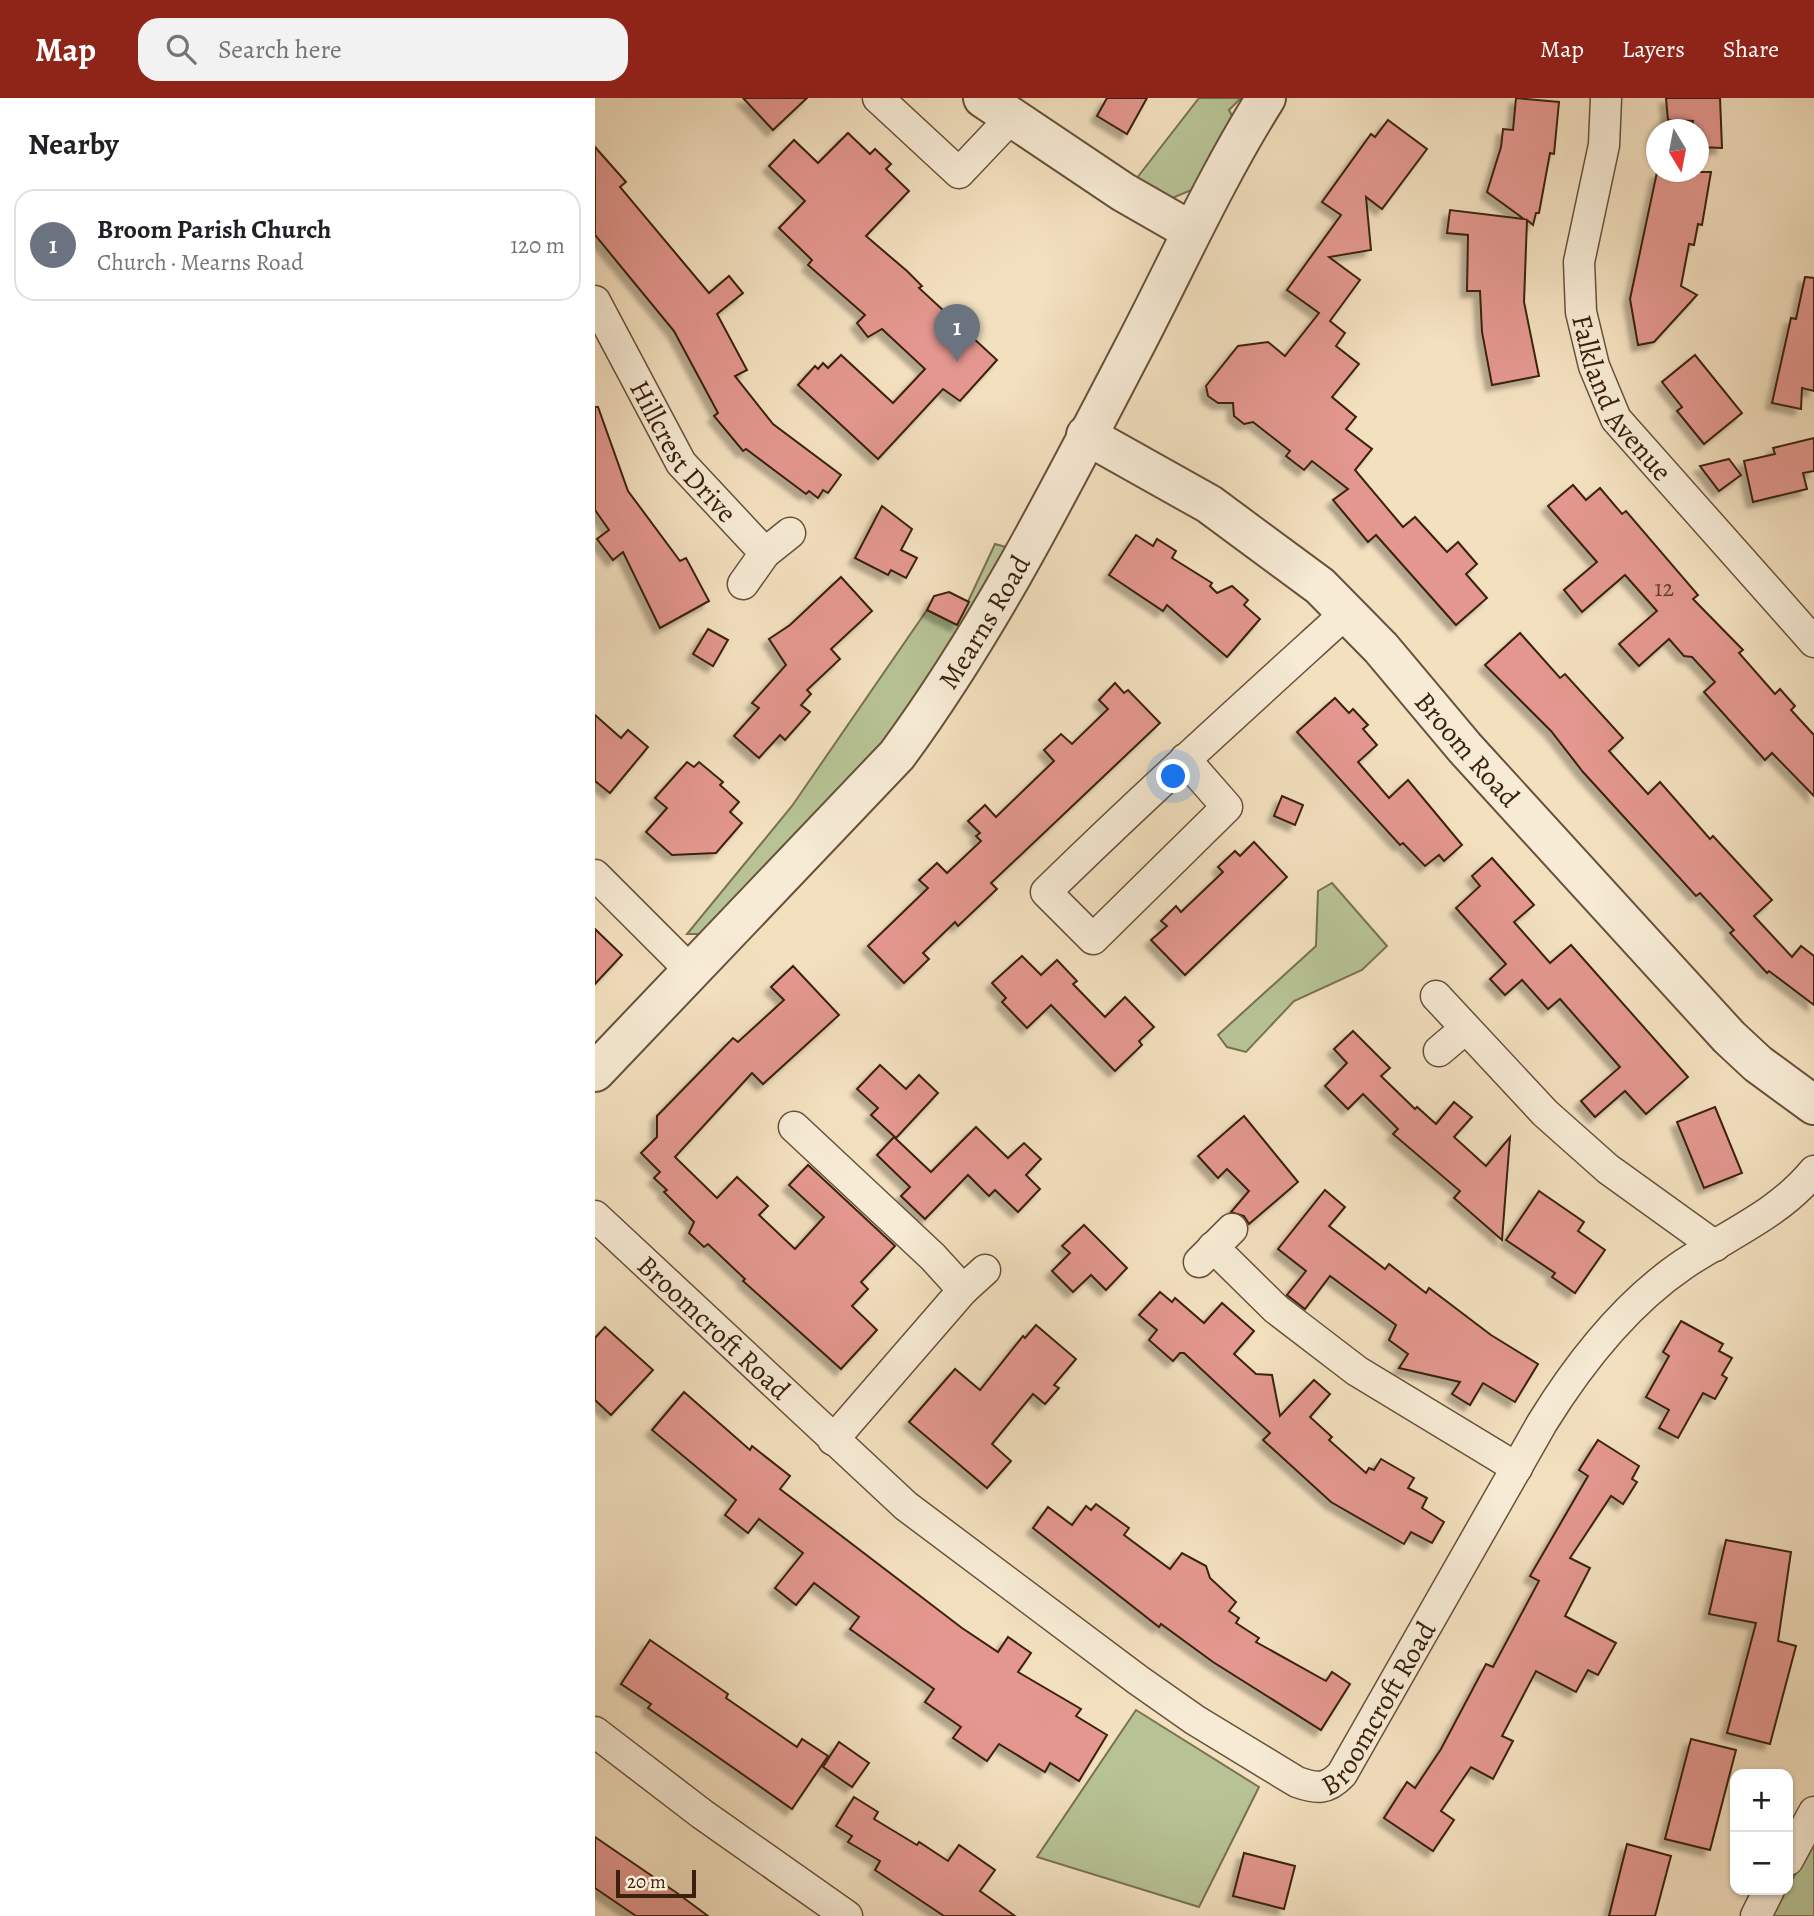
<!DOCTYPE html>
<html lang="en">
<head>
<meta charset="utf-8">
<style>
  body { margin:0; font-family:Alegreya,serif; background:#f2f2f2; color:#202124 }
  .controls { position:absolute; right:21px; bottom:21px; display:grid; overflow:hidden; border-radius:14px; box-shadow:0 2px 5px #0004 }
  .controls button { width:63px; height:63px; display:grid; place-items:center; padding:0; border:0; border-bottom:2px solid #e0e0e0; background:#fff; color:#202124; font:35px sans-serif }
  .compass { position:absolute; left:1051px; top:21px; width:63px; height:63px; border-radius:50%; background:#fff; box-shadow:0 2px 5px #0004; rotate:170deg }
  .scale { position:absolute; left:21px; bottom:18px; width:80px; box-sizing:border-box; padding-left:7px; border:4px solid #3a210d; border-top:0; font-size:19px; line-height:24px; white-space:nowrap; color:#3a210d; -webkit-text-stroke:5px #f7ebd5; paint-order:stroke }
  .you { position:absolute; left:579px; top:679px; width:24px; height:24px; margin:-18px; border:5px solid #fff; border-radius:50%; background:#1a73e8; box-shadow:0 0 0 10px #1a73e833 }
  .badge { display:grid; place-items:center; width:46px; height:46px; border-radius:50%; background:#8f2418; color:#fff; font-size:23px; font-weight:700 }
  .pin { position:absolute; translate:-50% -58px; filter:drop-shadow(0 2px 4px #0008) }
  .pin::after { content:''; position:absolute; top:37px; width:24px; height:21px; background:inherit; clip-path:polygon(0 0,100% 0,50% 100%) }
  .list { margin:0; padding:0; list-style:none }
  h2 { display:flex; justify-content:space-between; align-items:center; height:91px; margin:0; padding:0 28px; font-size:30px }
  h2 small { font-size:23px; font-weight:400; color:#757577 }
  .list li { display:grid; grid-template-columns:46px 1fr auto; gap:21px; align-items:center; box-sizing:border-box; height:112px; margin:0 14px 14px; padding:0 14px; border:2px solid #e0e0e0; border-radius:21px }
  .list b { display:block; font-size:26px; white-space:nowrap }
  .list p { margin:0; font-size:23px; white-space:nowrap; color:#757577 }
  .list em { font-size:23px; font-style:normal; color:#757577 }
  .icon { flex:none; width:38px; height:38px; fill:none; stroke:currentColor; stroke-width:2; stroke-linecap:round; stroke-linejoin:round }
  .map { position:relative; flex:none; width:1219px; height:1818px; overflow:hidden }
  header { display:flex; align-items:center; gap:42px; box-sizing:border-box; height:98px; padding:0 35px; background:#8f2418; color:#fff }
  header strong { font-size:33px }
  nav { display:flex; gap:38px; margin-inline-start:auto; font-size:24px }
  .search { width:490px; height:63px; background:#f2f2f2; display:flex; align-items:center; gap:18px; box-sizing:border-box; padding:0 24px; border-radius:21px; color:#757577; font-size:26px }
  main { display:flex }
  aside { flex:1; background:#fff }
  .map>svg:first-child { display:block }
</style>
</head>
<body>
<header>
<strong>Map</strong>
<div class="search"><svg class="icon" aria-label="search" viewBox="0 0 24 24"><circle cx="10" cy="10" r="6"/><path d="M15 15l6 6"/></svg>Search here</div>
<nav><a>Map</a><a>Layers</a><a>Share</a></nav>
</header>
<main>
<aside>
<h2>Nearby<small></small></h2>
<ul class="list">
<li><span class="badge" style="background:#6b7280">1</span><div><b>Broom Parish Church</b><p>Church · Mearns Road</p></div><em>120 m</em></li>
</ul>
</aside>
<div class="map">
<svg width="1219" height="1818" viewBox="0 0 1219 1818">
  <defs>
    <filter id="shadow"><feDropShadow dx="-6" dy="6" stdDeviation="2" flood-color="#0004"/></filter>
  </defs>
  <rect width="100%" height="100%" fill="#f3e0bf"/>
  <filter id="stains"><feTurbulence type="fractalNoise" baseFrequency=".00286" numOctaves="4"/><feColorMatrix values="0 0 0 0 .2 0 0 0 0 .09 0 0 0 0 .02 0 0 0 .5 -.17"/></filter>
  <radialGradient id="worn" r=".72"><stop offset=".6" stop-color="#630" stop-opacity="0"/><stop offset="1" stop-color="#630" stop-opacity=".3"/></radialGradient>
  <!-- green -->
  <g fill="#b7c395" stroke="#787251" stroke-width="2">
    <polygon points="604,0 646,0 634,12 638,20 599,91 575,101 538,85"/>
    <polygon points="400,446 411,449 390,500 294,645 112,836 92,836 197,708 332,512 362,527"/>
    <polygon points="737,785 792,848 767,872 699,903 651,954 632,949 623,937 721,848 723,793"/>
    <polygon points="541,1612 664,1689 604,1809 442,1759"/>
    <path d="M1219,1746V1818H1176C1189,1792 1204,1772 1219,1746Z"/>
  </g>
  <!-- building -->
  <g fill="#e3978e" stroke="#3a210d" stroke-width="2" filter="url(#shadow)">
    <polygon points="148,0 212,0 178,32"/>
    <polygon points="512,0 552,0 532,36 502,18"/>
    <polygon points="921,0 964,4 959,56 955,55 944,115 941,115 938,127 932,122 929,204 944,278 897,287 887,234 885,193 872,193 873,137 852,135 855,112 929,121 892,94 906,49 908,31 918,32"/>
    <polygon points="1071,0 1125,0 1127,50 1103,49 1103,32 1096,32 1098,23 1073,22"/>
    <polygon points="793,22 832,51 787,111 771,99 776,152 734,159 765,182 735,223 750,235 741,248 764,266 737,299 761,319 751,331 777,351 760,372 808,429 820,419 852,454 863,444 882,466 871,476 892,500 861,527 781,437 773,444 738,402 753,391 717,363 709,372 691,358 695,353 658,324 649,326 639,318 638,305 623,305 613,298 611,288 643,248 673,244 690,258 724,215 692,192 746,117 727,104 776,36 780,39"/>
    <polygon points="253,35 275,56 280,51 296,66 291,71 314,93 271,138 312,173 327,188 324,190 402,262 365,303 348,291 283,361 203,287 220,268 223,271 228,265 233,270 246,257 298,305 330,271 287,231 273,239 262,225 270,217 213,167 217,162 184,130 210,103 174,68 199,42 223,65"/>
    <polygon points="0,49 31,84 25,89 114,195 134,178 148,195 122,216 152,272 140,278 178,326 246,377 233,395 228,392 223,400 214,393 211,396 151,351 148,353 119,318 123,315 79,233 0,137"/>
    <polygon points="1062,74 1116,74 1107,127 1103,126 1099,147 1094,146 1086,188 1102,197 1059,244 1043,247 1035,201"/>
    <polygon points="1210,179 1219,180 1219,293 1207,290 1206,311 1177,305 1196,220 1201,221"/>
    <polygon points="1100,257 1147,315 1109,346 1082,313 1087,309 1067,284"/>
    <polygon points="0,309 3,309 33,393 85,463 91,460 114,503 65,530 28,454 18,462 2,441 14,432 0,412"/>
    <polygon points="1219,340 1219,373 1208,375 1212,391 1158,404 1149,363 1180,356 1178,350"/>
    <polygon points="1134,361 1146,377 1124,393 1105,368"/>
    <polygon points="978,387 991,402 1005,390 1027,416 1031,413 1103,497 1098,501 1148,552 1144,555 1180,596 1185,591 1200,608 1196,612 1219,637 1219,698 1177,655 1170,662 1109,594 1120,584 1097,559 1089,558 1074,541 1044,568 1024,546 1062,513 1030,477 987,514 969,492 1002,464 953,408"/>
    <polygon points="287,408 317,431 306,452 322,460 311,480 296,472 293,477 260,460"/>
    <polygon points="541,437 558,448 562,441 581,453 577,460 617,485 615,488 622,495 637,488 653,502 649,507 665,521 632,559 572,507 568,513 514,477"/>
    <polygon points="246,479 277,513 236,551 245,561 212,592 216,596 206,607 215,614 190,642 185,637 164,660 139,638 164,610 157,605 191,567 174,541 195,527"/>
    <polygon points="354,494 374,504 362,527 332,512 339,498"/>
    <polygon points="113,531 133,542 118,568 98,556"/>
    <polygon points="925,535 965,580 970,576 1028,640 1014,653 1053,696 1065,684 1115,741 1118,738 1177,802 1159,818 1197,859 1206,848 1219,858 1219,907 1174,873 1172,875 1135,835 1139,832 1105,795 1101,798 988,674 956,633 890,567"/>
    <polygon points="520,585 529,595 533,592 565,625 396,785 402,791 363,828 360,824 328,855 334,861 309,885 273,848 333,790 324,782 342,765 352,775 386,743 381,738 385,735 373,723 390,707 401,719 459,663 449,652 466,636 477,646 513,611 504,602"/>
    <polygon points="740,600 754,615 758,611 773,627 768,631 782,647 763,664 794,700 813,682 867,747 849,763 844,757 830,768 808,745 805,747 702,634"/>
    <polygon points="0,617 26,640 33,632 53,649 15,695 0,683"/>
    <polygon points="92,664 99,669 104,664 128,684 125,687 144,704 135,714 147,725 121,755 77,757 51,734 72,710 60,700"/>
    <polygon points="687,698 708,707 700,727 679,718"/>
    <polygon points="659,744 692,779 590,877 556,842 572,828 566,823 581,808 586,814 628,774 623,769 640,753 645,758"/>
    <polygon points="897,760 939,807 919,824 955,865 976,847 1093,979 1051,1016 1030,993 1000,1019 986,1003 1025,969 965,901 953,911 927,882 910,897 895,881 911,866 861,810 885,788 877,778"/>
    <polygon points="0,831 27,857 0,886"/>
    <polygon points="427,858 446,877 462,862 482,883 478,886 510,919 530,899 559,929 544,943 547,947 520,973 456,907 432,930 407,904 411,900 397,885"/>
    <polygon points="198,868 244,917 168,986 157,975 80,1059 122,1100 142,1079 173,1108 164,1117 200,1151 229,1119 194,1087 213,1067 300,1148 266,1184 273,1191 257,1208 282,1232 246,1271 148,1183 150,1181 113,1146 109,1149 94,1135 99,1124 69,1094 72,1092 59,1080 65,1074 46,1055 62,1039 62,1018 138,940 143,944 189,902 176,889"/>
    <polygon points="758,933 795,970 786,978 820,1011 822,1009 841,1026 859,1004 877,1019 859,1039 891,1068 915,1039 907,1142 859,1100 865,1093 798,1036 803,1031 768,996 753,1011 730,988 752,965 739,951"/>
    <polygon points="285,967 311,991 324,977 343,995 301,1040 276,1017 283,1010 262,991"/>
    <polygon points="1120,1009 1147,1075 1109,1090 1082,1024"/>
    <polygon points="649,1018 703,1084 654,1126 649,1118 636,1114 654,1093 632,1071 623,1080 603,1058"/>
    <polygon points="381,1029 413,1060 429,1045 446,1061 431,1077 445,1091 423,1114 400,1092 394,1098 373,1077 330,1121 306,1098 315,1089 282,1057 299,1039 336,1074"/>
    <polygon points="730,1092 750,1109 734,1128 790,1171 794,1166 831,1195 834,1190 896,1237 943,1266 920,1304 888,1285 875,1307 857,1296 865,1284 804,1270 813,1256 794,1242 801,1227 735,1178 710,1211 692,1197 711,1173 683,1151"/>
    <polygon points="944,1093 989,1124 983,1133 1010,1152 980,1195 957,1179 960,1175 911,1142"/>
    <polygon points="489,1127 532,1170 511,1192 496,1177 478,1194 457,1173 475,1155 467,1148"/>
    <polygon points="565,1194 577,1204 580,1200 609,1225 627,1205 659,1233 639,1256 661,1276 677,1277 685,1318 719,1282 735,1296 715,1319 737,1339 734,1342 771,1375 774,1370 779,1372 786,1361 819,1380 813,1390 832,1400 827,1410 849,1424 837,1445 816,1434 809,1446 736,1404 668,1342 675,1335 589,1255 585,1255 578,1263 554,1242 562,1232 544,1217"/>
    <polygon points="1086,1223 1128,1246 1124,1253 1137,1260 1127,1277 1132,1280 1120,1301 1108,1295 1083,1340 1064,1330 1074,1312 1051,1299 1074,1258 1068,1254"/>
    <polygon points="441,1227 481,1261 459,1287 464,1290 450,1306 438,1296 397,1346 416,1363 392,1390 314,1324 360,1271 385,1292 428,1238 430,1240"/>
    <polygon points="10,1229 58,1272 16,1317 0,1302 0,1240"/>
    <polygon points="89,1294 155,1352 157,1348 195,1378 185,1391 367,1530 403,1554 413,1539 436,1555 423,1574 486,1611 481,1618 512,1637 484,1683 455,1665 450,1674 404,1646 392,1663 358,1640 366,1629 330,1604 339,1591 255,1531 264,1519 219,1485 201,1507 180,1490 208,1455 164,1421 153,1435 130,1417 141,1402 57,1332"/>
    <polygon points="1003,1342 1044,1368 1037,1381 1042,1384 1028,1406 1016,1398 975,1460 995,1470 970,1518 1021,1545 1003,1577 993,1572 981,1594 941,1573 907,1638 918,1643 898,1681 876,1669 846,1713 859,1722 838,1753 789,1720 812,1684 820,1690 846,1651 891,1566 898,1569 944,1483 935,1478 993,1378 984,1372"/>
    <polygon points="501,1406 534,1430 529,1437 575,1471 587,1455 611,1468 615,1480 641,1504 634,1513 644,1520 641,1525 664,1540 661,1544 731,1583 737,1574 755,1586 726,1632 618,1564 566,1526 564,1529 438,1430 453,1409 477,1427 491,1408 496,1412"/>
    <polygon points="1131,1442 1196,1454 1183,1543 1201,1548 1175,1646 1132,1635 1161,1525 1114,1516"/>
    <polygon points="55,1542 133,1596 131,1600 202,1649 207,1641 233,1658 197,1711 53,1610 56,1606 26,1586"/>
    <polygon points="1096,1641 1141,1652 1115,1752 1070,1741"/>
    <polygon points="244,1644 274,1665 257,1689 228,1669"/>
    <polygon points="259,1699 283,1714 279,1721 322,1747 324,1744 353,1763 364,1747 400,1772 385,1793 420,1818 349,1818 280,1772 285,1763 253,1744 257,1738 241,1728"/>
    <polygon points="0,1739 82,1795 113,1818 41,1818 0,1790"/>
    <polygon points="1032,1746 1076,1758 1060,1818 1014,1818"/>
    <polygon points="649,1755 700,1768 689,1811 638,1798"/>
  </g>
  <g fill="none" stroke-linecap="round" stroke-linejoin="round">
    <defs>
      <g id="minor">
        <polyline points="283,0 364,75 416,20"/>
        <path id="s1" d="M1011,0L1009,47L984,164L986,214L999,268L1021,321L1219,544"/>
        <path id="s2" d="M0,203L86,365L170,455"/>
        <polyline points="148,486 170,455 195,435"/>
        <path d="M590,661L632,709L498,841L451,794C549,698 650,607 752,514"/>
        <polyline points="0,777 95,872"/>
        <polyline points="841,898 950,1015 1013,1071 1120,1148"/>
        <polyline points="844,953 870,931"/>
        <polyline points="199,1029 338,1159 368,1192"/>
        <path id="s3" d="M0,1118L311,1408L543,1582L600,1622L702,1684C722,1691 732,1692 747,1676L947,1325C984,1265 1030,1206 1089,1166C1134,1136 1184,1116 1219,1073"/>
        <polyline points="618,1149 681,1211 762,1273 922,1370"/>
        <polyline points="604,1164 637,1131"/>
        <polyline points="238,1342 368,1192 390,1172"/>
        <polyline points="0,1634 107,1716 252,1818"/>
        <polyline points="1193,1762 1219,1714"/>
        <polyline points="1161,1818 1174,1792"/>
      </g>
      <g id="tertiary">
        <polyline points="388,0 528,94 596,133"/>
        <path id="s4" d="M491,337L614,406L725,488L786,550L870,650L1134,939L1163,966L1219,1007"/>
        <path id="s5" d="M0,974L302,657C394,532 465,391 537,253C581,169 620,81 671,0"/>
      </g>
    </defs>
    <!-- minor casing -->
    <use href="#minor" stroke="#68513a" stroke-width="33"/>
    <!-- tertiary casing -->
    <use href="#tertiary" stroke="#68513a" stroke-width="42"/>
    <!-- minor -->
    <use href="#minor" stroke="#f7ebd5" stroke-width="30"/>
    <!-- tertiary -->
    <use href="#tertiary" stroke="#f7ebd5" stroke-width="38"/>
  </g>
  <g text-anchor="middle" stroke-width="5" stroke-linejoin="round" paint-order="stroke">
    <!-- number labels -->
    <g font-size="24" fill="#643e2d">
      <text x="1069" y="498">12</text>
    </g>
    <!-- street labels -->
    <g font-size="28" fill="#3a210d" stroke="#f7ebd5">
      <text dy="10" stroke="none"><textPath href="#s1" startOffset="313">Falkland Avenue</textPath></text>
      <text dy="10" stroke="none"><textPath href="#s2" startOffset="175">Hillcrest Drive</textPath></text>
      <text dy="10" stroke="none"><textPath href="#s5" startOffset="597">Mearns Road</textPath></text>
      <text dy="10" stroke="none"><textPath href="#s4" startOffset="499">Broom Road</textPath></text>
      <text dy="10" stroke="none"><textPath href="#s3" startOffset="163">Broomcroft Road</textPath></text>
      <text dy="10" stroke="none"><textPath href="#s3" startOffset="1029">Broomcroft Road</textPath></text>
    </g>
  </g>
  <rect width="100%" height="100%" filter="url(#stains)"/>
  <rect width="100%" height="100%" fill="url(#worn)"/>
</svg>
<div class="controls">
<button>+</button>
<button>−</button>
</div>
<svg class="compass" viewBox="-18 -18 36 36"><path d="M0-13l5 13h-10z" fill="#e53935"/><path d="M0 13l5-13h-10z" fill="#757577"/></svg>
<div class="scale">20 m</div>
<div class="you"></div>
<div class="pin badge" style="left:362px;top:264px;background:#6b7280">1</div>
</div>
</main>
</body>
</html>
